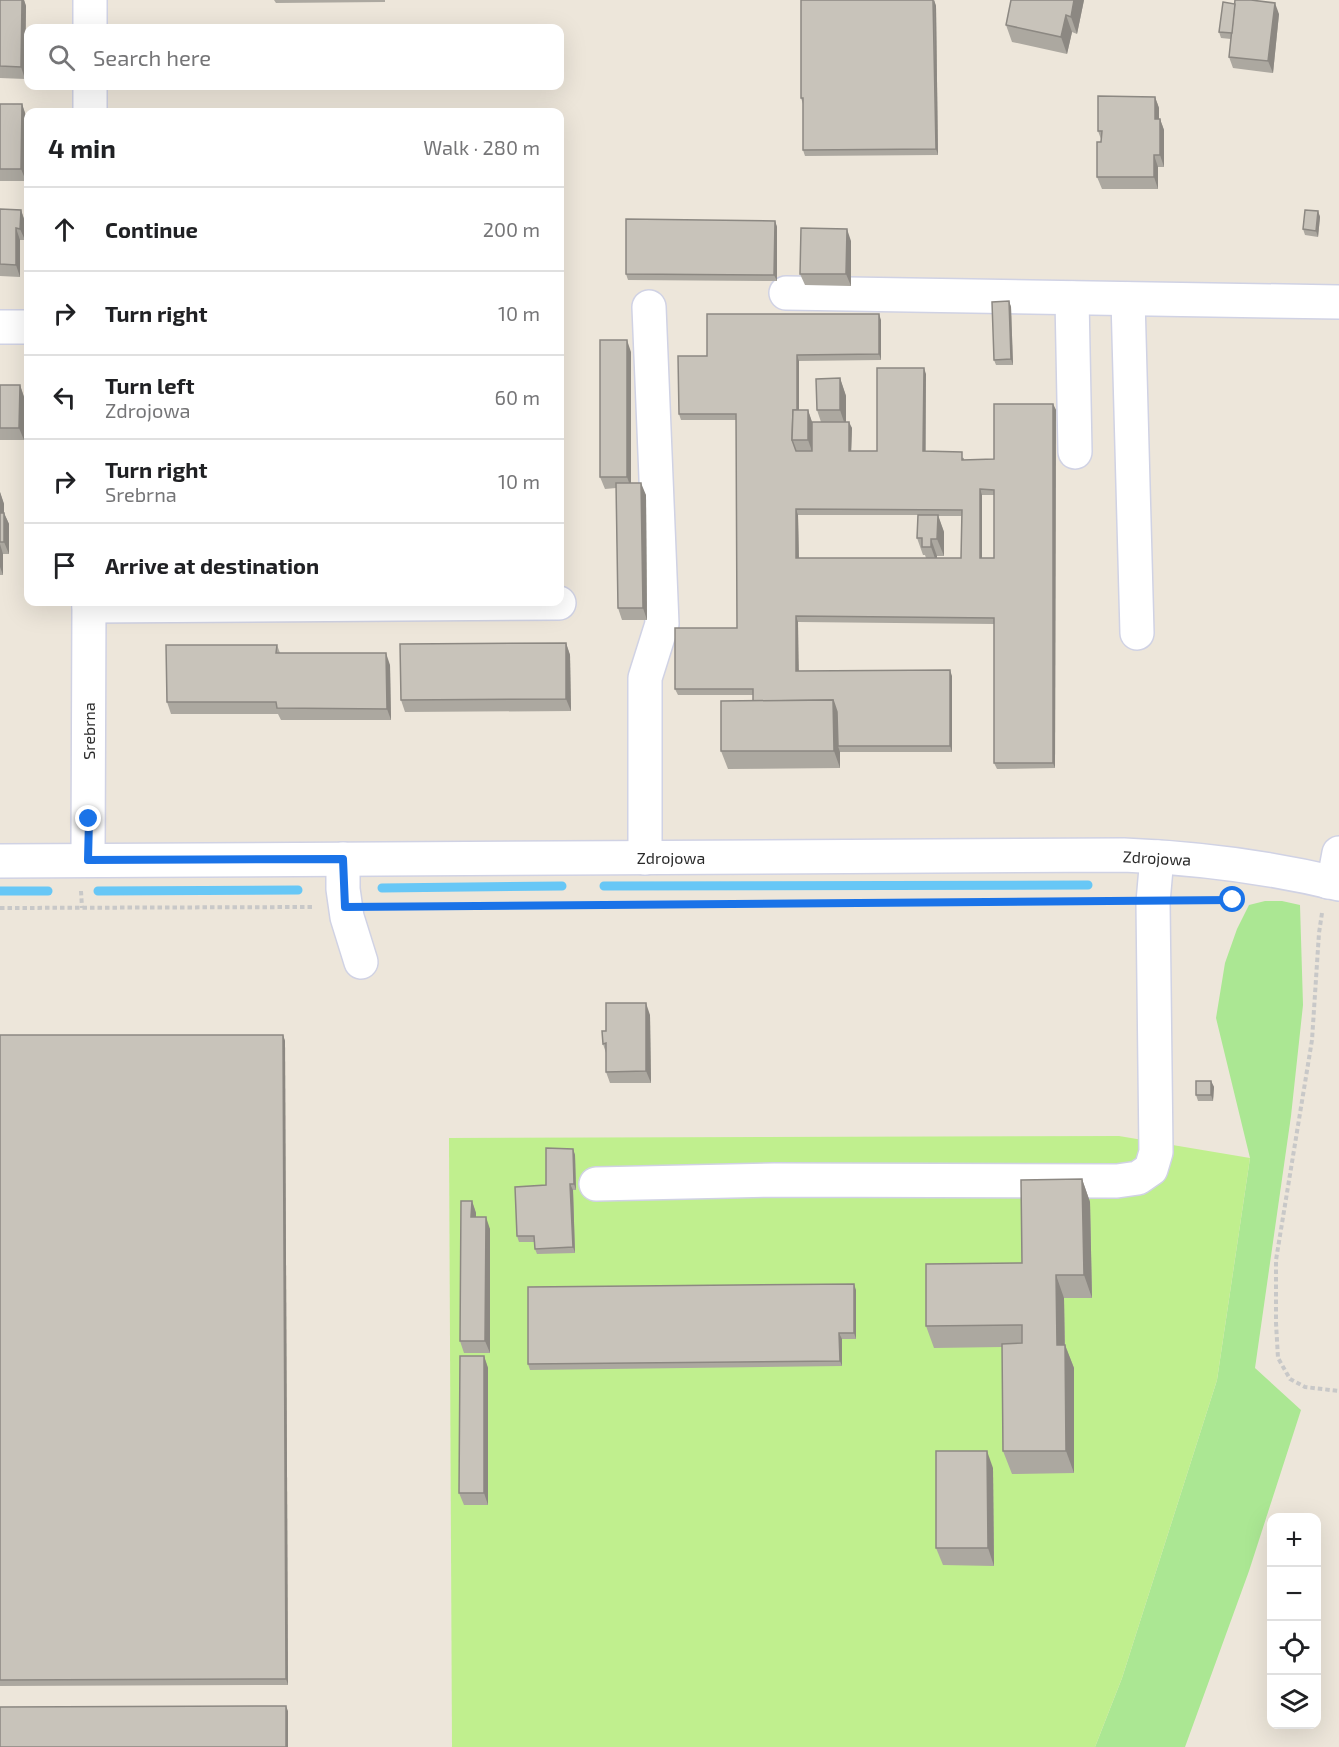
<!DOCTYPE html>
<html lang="en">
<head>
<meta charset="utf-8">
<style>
  body { margin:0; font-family:"Exo 2",sans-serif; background:#f6f6f6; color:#202124 }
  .controls { position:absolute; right:18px; bottom:18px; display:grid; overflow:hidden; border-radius:12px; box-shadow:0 6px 24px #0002 }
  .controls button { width:54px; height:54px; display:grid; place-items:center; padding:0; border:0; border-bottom:2px solid #e0e0e0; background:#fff; color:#202124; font:30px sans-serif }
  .stop { position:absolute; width:18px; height:18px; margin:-14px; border:4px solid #1a73e8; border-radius:50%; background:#fff }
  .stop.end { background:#1a73e8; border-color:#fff; box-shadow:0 2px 6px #0008 }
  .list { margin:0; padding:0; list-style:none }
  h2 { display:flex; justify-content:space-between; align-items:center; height:78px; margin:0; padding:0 24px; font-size:26px }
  h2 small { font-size:20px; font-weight:400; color:#757577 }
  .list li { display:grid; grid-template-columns:39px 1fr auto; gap:18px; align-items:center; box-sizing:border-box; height:84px; padding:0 24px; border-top:2px solid #e0e0e0 }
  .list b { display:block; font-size:22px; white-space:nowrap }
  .list p { margin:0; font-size:20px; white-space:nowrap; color:#757577 }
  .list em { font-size:20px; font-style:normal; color:#757577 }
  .icon { flex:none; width:33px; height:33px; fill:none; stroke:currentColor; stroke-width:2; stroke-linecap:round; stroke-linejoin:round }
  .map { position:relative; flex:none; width:1339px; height:1747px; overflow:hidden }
  .search { position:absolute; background:#fff; box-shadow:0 6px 24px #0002; left:24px; top:24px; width:540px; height:66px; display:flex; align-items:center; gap:15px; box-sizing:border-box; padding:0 21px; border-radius:12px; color:#757577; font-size:22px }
  .panel { position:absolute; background:#fff; box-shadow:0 6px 24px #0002; left:24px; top:108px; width:540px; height:498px; border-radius:12px }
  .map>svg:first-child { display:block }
</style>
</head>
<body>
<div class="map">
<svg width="1339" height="1747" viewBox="0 0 1339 1747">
  <rect width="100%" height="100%" fill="#ede6da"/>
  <!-- green -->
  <polygon fill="#abe793" points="1265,901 1282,901 1300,905 1303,1005 1291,1116 1255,1368 1301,1410 1249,1571 1185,1747 1095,1747 1122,1678 1217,1380 1250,1158 1216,1018 1225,963 1237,929 1249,905"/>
  <!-- pitch -->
  <polygon fill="#c0ef8e" points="1119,1136 1250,1158 1217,1380 1122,1678 1095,1747 452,1747 449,1138"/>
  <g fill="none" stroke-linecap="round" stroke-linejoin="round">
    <!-- stream -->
    <g stroke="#67c7f6" stroke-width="9">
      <polyline points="604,886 1088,885"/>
      <polyline points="382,888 562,886"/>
      <polyline points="0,891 48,891"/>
      <polyline points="98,891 298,890"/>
    </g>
    <defs>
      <g id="minor">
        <polyline points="90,28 90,0"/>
        <polyline points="90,112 90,86"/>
        <polyline points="786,293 1339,302"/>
        <polyline points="1072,298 1075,452"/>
        <polyline points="1128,299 1137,633"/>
        <polyline points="0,327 28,327"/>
        <polyline points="89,606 559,603"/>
        <polyline points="645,858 645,678 662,624 649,307"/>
        <polyline points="343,859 343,889 347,917 361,962"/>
        <polyline points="88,860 89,602"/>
        <path d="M0,861L1124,855C1196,858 1269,867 1339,884"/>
        <polyline points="1328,882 1336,869 1339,853"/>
        <polyline points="596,1184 774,1180 1117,1181 1138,1178 1151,1169 1156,1152 1153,902 1157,857"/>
      </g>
    </defs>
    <!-- minor casing -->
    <use href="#minor" stroke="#d0d2e4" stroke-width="36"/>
    <!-- path -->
    <g stroke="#c8c8c8" stroke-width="4" stroke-dasharray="4.5 3" stroke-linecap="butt">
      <polyline points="81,891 82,908"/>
      <polyline points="1183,902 1228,901 1238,899"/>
      <polyline points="376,906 1121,902"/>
      <polyline points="0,908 314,907"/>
      <polyline points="1322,913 1319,933 1312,1040 1276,1260 1276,1323 1278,1358 1290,1379 1305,1387 1339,1391"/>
    </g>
    <!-- minor -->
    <use href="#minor" stroke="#fff" stroke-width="33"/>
  </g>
  <!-- wall -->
  <g fill="#aca8a0" fill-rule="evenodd">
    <polygon points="0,0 24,0 26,6 25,79 0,78"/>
    <polygon points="274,0 385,0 385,2 276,3"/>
    <polygon points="934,0 936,6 938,155 805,156 803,150 803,104 801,98"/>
    <polygon points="1084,0 1077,34 1072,32 1067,54 1012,42 1006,25"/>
    <polygon points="1235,4 1279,14 1273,73 1233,68 1229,57 1231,39 1221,38 1219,32"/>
    <polygon points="1155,97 1159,108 1159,119 1160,119 1164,130 1164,167 1158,167 1158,189 1102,189 1097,177 1101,139 1098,131"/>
    <polygon points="0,104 22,104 26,116 26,181 0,181"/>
    <polygon points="0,209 21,210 25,222 25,240 20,240 20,277 0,276"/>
    <polygon points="1318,211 1320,217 1318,237 1305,235 1303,229"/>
    <polygon points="775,221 777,227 777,281 628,280 626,274"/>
    <polygon points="851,241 851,286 805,285 800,274"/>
    <polygon points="1009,301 1011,307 1013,365 996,365 994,360"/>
    <path d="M881,320V360L799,361V410H808L812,422H821L817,410L840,378L846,396V422L852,428L851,451H877L926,374V451L964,458V460L994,459L1053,404L1056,410L1055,768L997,769L994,763V624L798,622V671L952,676V752H840V768L728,769L721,751L753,701V695H678L675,689L737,628L736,420H681L679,414L707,356ZM982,495H994V558H982ZM798,515H918L917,538L923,555H925L926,558H799ZM938,516H962L961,558H937V556H944V532Z"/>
    <polygon points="631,352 631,483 646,495 647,620 622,620 618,608 616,488 605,489 600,477"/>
    <polygon points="0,385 20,385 24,397 24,440 0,440"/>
    <polygon points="0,492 4,504 4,513 9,524 9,554 3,554 3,575 0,575"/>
    <polygon points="566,643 570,655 571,711 405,712 401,700"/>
    <polygon points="277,645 280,653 390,665 391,720 281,720 278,714 171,714 167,702"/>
    <polygon points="650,1015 651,1083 610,1083 606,1072 606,1053 603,1044 606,1031"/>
    <polygon points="0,1035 283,1035 285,1041 288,1685 0,1686"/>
    <polygon points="1211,1081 1214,1087 1213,1101 1198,1101 1196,1095"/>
    <polygon points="573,1149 575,1155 576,1190 573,1190 575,1253 537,1254 535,1249 534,1242 519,1242 517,1236 546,1185"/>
    <polygon points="1082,1179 1090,1202 1092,1298 1064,1298 1065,1345 1074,1368 1074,1473 1012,1474 1003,1451 1002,1347 934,1348 926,1326 1022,1263"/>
    <polygon points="472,1201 476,1213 476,1217 490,1229 490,1353 464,1353 460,1341"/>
    <polygon points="856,1290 856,1339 842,1339 842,1366 530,1370 528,1364"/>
    <polygon points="484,1356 488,1368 488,1505 464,1505 459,1493"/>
    <polygon points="993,1468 994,1566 943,1565 936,1548"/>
  </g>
  <!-- shaded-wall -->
  <g fill="#8c8882">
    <polygon points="22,0 24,0 26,6 25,79 21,67"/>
    <polygon points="934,0 936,6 938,155 936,149"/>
    <polygon points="1074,0 1084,0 1077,34 1071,17"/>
    <polygon points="1275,3 1279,14 1273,73 1268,61"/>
    <polygon points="1066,15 1072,32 1067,54 1061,37"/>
    <polygon points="1155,97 1159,108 1159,130 1155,119"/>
    <polygon points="22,104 26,116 26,181 21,169"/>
    <polygon points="1160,119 1164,130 1164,167 1160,155"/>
    <polygon points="1154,155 1158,167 1158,189 1154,177"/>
    <polygon points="21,210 25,222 25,240 20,229"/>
    <polygon points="1318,211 1320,217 1318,237 1316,231"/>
    <polygon points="775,221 777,227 777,281 774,275"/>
    <polygon points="16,228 20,240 20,277 16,265"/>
    <polygon points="847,229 851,241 851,286 846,274"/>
    <polygon points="1009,301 1011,307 1013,365 1011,359"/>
    <polygon points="879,314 881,320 881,360 879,354"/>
    <polygon points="627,340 631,352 631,488 627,477"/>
    <polygon points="797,355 799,361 799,440 796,440"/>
    <polygon points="924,368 926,374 925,457 923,451"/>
    <polygon points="840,378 846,396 846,428 840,410"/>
    <polygon points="20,385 24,397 24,440 19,428"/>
    <polygon points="1053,404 1056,410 1055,768 1053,763"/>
    <polygon points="808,410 814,428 814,457 808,440"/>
    <polygon points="849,422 852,428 851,457 849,451"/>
    <polygon points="641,483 646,495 647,620 643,608"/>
    <polygon points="980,489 982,495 982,564 980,558"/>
    <polygon points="0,492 4,504 4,524 0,513"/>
    <polygon points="796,509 798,515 799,564 796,558"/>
    <polygon points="4,513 9,524 9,554 4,542"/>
    <polygon points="938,515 944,532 944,556 937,539"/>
    <polygon points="931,539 937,556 937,564 931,547"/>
    <polygon points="0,544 3,554 3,575 0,567"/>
    <polygon points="796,616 798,622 799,677 796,671"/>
    <polygon points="566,643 570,655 571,711 566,699"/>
    <polygon points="386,653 390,665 391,720 387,709"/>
    <polygon points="950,670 952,676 952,752 950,746"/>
    <polygon points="833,700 839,718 838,746 840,752 840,768 834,751"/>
    <polygon points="646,1003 650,1015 651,1083 646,1071"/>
    <polygon points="283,1035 285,1041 288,1685 286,1679"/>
    <polygon points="1211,1081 1214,1087 1213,1101 1211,1095"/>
    <polygon points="573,1149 575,1155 576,1190 574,1184"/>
    <polygon points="1082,1179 1090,1202 1092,1298 1084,1275"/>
    <polygon points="570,1184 573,1190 575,1253 573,1247"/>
    <polygon points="472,1201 476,1213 476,1229 471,1217"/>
    <polygon points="486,1217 490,1229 490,1353 485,1341"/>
    <polygon points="1056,1275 1064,1298 1065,1368 1057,1345"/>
    <polygon points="854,1284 856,1290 856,1339 854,1333"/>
    <polygon points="839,1333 842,1339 842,1366 840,1361"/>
    <polygon points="1065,1345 1074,1368 1074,1473 1066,1451"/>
    <polygon points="484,1356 488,1368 488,1505 484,1493"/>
    <polygon points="987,1451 993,1468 994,1566 988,1548"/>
    <polygon points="286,1706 288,1711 288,1747 286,1747"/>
  </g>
  <!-- building -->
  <g fill="#c8c3ba" stroke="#8c8882" stroke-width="1.5" fill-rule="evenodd">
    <polygon points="0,0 22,0 21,67 0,66"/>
    <polygon points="801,0 933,0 936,149 803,150 803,98 801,98"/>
    <polygon points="1011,0 1074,0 1071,17 1066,15 1061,37 1006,25"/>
    <polygon points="1235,0 1251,0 1275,3 1268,61 1229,57"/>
    <polygon points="1223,2 1235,4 1232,33 1219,32"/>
    <polygon points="1098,96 1155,97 1155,119 1160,119 1160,155 1154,155 1154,177 1097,177 1097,142 1101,142 1102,131 1098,131"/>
    <polygon points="0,104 22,104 21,169 0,169"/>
    <polygon points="0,209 21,210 20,229 16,228 16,265 0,264"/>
    <polygon points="1305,210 1318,211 1316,231 1303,229"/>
    <polygon points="626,219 775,221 774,275 626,274"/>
    <polygon points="801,228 847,229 846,274 800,274"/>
    <polygon points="1009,301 1011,359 994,360 992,302"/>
    <path d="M707,314H879V354L797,355V410H793L792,440L796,451H812V422H849V451H877V368H924L923,451L962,452V460L994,459V404H1053V763H994V618L796,616V671L950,670V746H838L837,712L833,700L753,701V689H675V628H737L736,414H679L678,356H707ZM980,489L994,490V558H980ZM796,509L962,510L961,558H796Z"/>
    <rect x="600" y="340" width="27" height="137"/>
    <polygon points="840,378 840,410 817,410 816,379"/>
    <polygon points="0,385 20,385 19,428 0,428"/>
    <polygon points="793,410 808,410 808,440 792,440"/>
    <polygon points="616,483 641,483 643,608 618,608"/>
    <rect x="0" y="513" width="4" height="29"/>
    <polygon points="918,515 938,515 937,539 931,539 931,547 922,547 922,538 917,538"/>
    <polygon points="566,643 566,699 401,700 400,644"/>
    <polygon points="166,645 277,645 276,653 386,653 387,709 277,708 276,702 167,702"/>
    <polygon points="833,700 834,751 721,751 721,701"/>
    <polygon points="606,1003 646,1003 646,1071 606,1072 606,1043 603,1044 602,1031 606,1031"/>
    <polygon points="0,1035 283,1035 286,1679 0,1680"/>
    <rect x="1196" y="1081" width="15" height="14"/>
    <polygon points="546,1148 573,1149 574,1184 570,1184 573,1247 535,1249 534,1236 517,1236 515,1187 546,1185"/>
    <polygon points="1082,1179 1084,1275 1056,1275 1057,1345 1065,1345 1066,1451 1003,1451 1002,1344 1022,1343 1022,1325 926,1326 926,1264 1022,1263 1021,1180"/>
    <polygon points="461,1201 472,1201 471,1217 486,1217 485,1341 460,1341"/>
    <polygon points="854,1284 854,1333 839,1333 840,1361 528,1364 528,1287"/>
    <polygon points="460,1356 484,1356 484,1493 459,1493"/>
    <polygon points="936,1451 987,1451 988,1548 936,1548"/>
    <polygon points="286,1706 286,1747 0,1747 0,1707"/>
  </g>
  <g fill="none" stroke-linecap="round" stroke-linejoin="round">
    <!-- route -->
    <polyline stroke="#1a73e8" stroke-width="8" points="89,819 88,860 343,859 345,907 1233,900"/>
  </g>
  <g text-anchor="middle" stroke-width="4.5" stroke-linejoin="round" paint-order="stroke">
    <!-- street labels -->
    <g font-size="16" fill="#2a2a2a" stroke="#fff">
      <text transform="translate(89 731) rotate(-90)" y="6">Srebrna</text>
      <text x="671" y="864">Zdrojowa</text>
      <text transform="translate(1157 858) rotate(3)" y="6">Zdrojowa</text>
    </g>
  </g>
</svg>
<div class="controls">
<button>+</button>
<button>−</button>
<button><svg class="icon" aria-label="locate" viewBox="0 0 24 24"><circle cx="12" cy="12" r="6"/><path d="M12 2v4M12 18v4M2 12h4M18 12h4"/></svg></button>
<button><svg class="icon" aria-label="layers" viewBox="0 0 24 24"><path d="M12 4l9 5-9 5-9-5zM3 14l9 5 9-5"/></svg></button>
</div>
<div class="stop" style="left:1233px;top:900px"></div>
<div class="stop end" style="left:89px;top:819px"></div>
<div class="search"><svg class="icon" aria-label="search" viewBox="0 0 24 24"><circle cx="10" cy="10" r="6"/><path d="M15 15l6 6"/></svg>Search here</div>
<section class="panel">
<h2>4 min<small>Walk · 280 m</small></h2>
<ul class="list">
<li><svg class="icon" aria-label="ahead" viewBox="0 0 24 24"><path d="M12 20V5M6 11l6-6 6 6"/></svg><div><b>Continue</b></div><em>200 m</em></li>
<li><svg class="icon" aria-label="right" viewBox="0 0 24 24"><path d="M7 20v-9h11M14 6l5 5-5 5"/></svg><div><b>Turn right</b></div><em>10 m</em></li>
<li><svg class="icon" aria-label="left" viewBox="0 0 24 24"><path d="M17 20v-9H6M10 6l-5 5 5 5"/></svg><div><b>Turn left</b><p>Zdrojowa</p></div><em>60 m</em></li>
<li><svg class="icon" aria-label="right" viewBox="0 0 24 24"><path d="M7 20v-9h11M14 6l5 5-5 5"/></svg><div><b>Turn right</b><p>Srebrna</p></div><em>10 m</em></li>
<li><svg class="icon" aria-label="arrive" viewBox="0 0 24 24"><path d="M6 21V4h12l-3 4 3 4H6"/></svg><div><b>Arrive at destination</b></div></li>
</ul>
</section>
</div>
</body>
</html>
